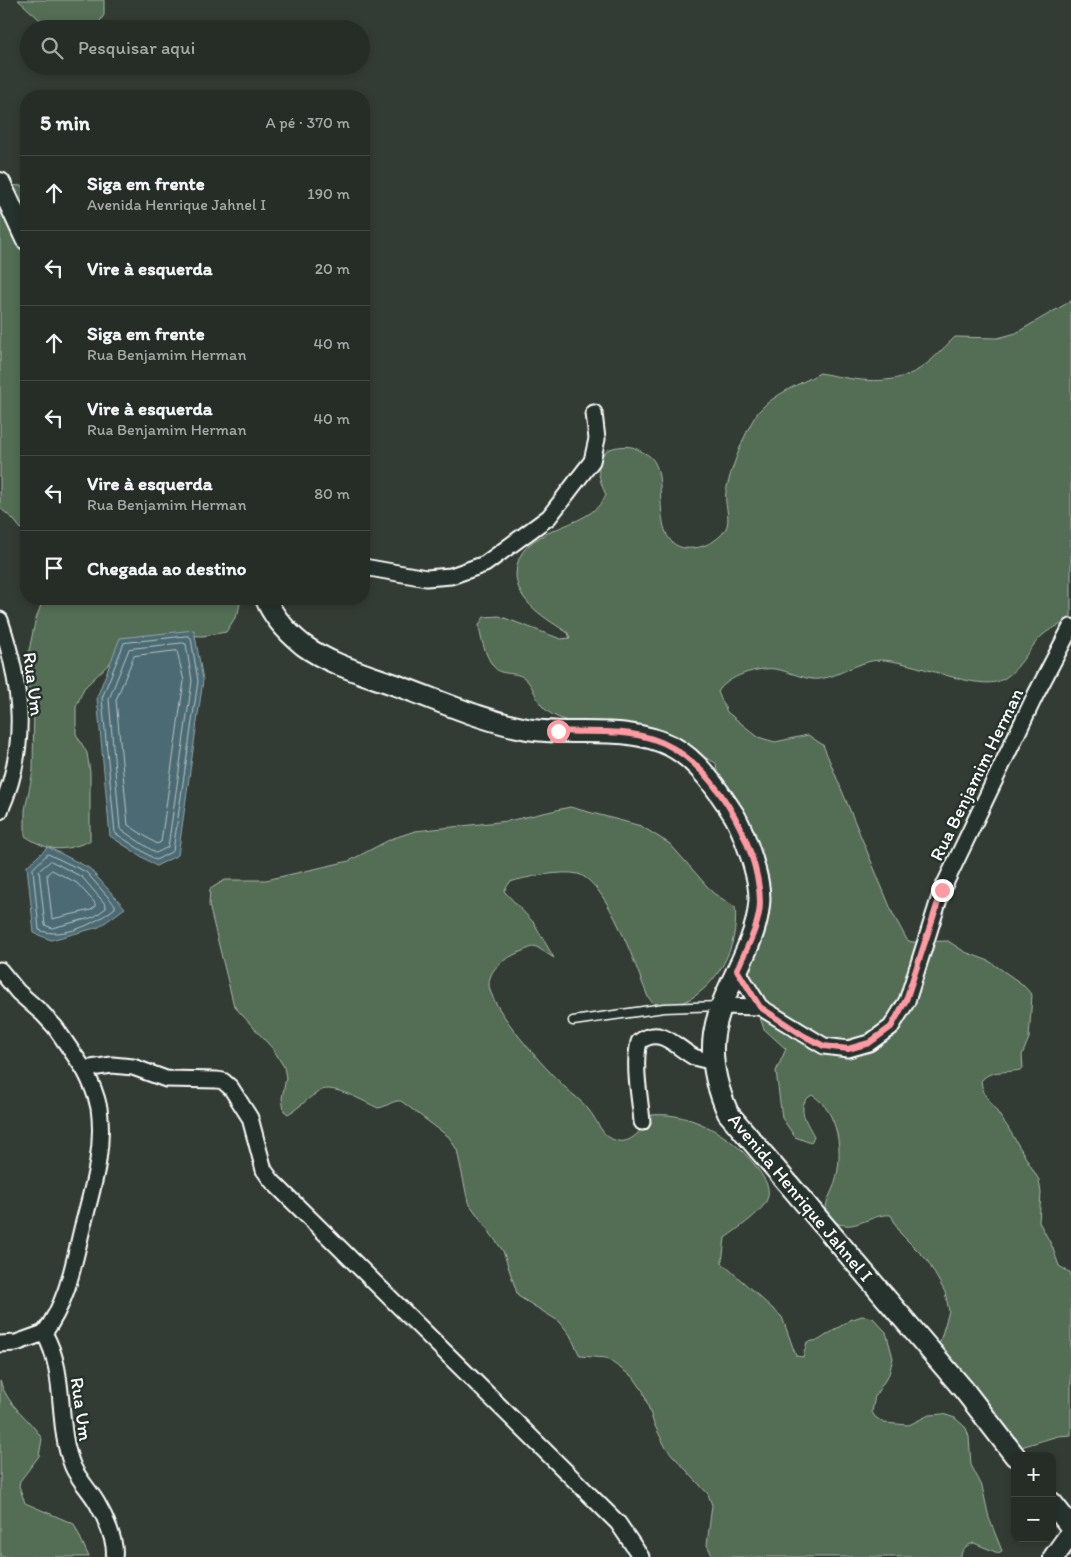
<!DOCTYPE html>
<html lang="pt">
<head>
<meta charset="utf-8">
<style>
  body { margin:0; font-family:Itim,sans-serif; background:#323933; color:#f1f3f6 }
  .controls { position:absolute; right:15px; bottom:15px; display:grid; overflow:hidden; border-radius:10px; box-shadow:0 2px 8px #0003 }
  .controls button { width:45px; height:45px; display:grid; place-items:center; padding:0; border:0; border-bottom:1px solid #424944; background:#262d27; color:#f1f3f6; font:25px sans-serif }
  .stop { position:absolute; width:15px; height:15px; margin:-11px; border:4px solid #ff9aa2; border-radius:50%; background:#fff }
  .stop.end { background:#ff9aa2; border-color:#fff; box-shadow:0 1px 5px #0008 }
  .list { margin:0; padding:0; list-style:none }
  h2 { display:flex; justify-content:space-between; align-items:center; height:65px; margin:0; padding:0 20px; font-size:21px }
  h2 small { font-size:16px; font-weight:400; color:#a4a8a7 }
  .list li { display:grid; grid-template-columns:32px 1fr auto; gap:15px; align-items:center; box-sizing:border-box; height:75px; padding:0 20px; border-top:1px solid #424944 }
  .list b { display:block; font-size:19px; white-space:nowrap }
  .list p { margin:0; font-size:16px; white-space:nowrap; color:#a4a8a7 }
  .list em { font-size:16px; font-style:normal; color:#a4a8a7 }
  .icon { flex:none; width:28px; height:28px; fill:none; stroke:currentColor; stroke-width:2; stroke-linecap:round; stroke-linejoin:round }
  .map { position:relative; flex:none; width:1071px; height:1557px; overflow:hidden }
  .search { position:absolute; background:#262d27; box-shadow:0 2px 8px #0003; left:20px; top:20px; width:350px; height:55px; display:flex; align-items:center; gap:12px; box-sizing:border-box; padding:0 18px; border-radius:28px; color:#a4a8a7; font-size:19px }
  .panel { position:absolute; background:#262d27; box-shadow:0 2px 8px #0003; left:20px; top:90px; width:350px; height:515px; border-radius:20px }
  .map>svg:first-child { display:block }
</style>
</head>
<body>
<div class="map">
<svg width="1071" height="1557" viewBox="0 0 1071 1557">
  <rect width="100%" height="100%" fill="#333c34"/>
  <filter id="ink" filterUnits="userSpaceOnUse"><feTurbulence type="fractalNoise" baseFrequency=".02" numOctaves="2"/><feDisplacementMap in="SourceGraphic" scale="10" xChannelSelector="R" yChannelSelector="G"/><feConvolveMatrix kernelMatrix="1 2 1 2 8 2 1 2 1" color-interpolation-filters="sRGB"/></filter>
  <g filter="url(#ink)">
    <!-- green -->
    <g fill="#536e55" stroke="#a9b6aa">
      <polygon points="18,0 104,0 104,15 95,29 50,29"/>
      <polygon points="0,185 26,186 26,535 13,519 0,508"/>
      <path d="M1071,301V620C1063,624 1051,628 1044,634C1028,647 1018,676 996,682C969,688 913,661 881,660C859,660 841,676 820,679C806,681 790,671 775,669C758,667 727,676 718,692L727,712L758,737L775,742L808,735L823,745L893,914L907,940L912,942L948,941L965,952L989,961L1022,984L1032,995L1029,1038L1022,1055L1023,1069C1009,1074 991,1068 981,1081L983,1092L1007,1126L1039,1180L1041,1193L1039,1222L1052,1246L1059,1266L1071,1273V1435L1058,1436L1021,1447L1004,1438L948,1368L939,1345L949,1311L945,1292L927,1260L900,1233L891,1215C873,1213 857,1230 839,1224C833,1222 825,1214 826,1207C827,1199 833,1190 835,1182C844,1154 839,1111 812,1095C794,1105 807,1123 814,1136L811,1143L795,1137L782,1118L776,1071L786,1049L764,1029L751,992L749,974L756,929L754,893L719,790L716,763C697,754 662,734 643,730C611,723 575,731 547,711C535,702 535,685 523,677C516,673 508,674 501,672C488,668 480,637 479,625L484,617L499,616L561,639L570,638L568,633C547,619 517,603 516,575C516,523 590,533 606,495C600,482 592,460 608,450C615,446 631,445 637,449C644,453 651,455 655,463C668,487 648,553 694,548C706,547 723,538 727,526C730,515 724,502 726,492C729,474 747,425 759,411C774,394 800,384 820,373C851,379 884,387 914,372C929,365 943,348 955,337L998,338L1016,333Z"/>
      <path d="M43,599H241L238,613L226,632L203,636L153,635L115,658L84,688L76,707V734L87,753L90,772V841C62,852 50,852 25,836V810L33,771L34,703L27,683V660L35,622Z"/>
      <path d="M570,807L641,826L670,844L713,893L735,907C741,954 706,1006 658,1009L648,997C636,968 608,883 578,874C563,870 525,877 510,882L504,891L534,923L554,958L535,946C518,953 492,961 489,982C486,1004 548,1072 566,1088C573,1095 582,1101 588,1109C598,1120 601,1138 618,1141C634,1144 644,1125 652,1115C692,1111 738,1139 759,1171C764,1178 770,1187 768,1196C765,1211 737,1229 725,1238L722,1263L782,1317L796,1356L803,1357L807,1342L819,1340L850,1320L862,1316L873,1318L886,1332L893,1358L889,1374L875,1396L872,1412L875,1417L884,1423L909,1425L929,1415L943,1414L955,1418L966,1428L969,1437L971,1465L982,1486L989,1518L1002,1551L998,1553L974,1543C967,1545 961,1549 961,1557H713L707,1545L712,1505L708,1494L666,1448L654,1424L643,1391L634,1378L606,1358L580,1356L570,1335L560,1322L518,1296L503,1251L468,1202L457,1150L449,1137L401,1101C392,1100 387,1107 378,1108C365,1102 332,1083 320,1091C308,1097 300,1108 288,1114L284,1111L282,1098L286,1078L284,1067L273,1049L234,1006L209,905L210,889L225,880H266L349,861L391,839L415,831L508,821Z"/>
      <path d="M0,1381C8,1407 30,1418 42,1439L39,1456L20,1481L19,1486L25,1503L74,1524L89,1557H0Z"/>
    </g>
    <!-- water -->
    <g fill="#4c6b73" stroke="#94a6ab">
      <polygon points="194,630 203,680 178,855 156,866 110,836 97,697 120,638"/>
      <polygon points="48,847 89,868 125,908 99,927 51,940 34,933 27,866"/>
    </g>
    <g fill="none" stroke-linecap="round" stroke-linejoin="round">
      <!-- shore -->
      <g stroke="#b7c4c7" stroke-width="1">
        <polygon points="188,636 191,638 198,681 173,851 156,860 115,833 102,698 124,643"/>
        <polygon points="183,643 186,644 192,681 168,847 156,853 120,829 109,699 129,649"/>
        <polygon points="177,651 184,681 161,842 157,844 128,825 116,700 134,656"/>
        <path d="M48,854L86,872L115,905V908C96,923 63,940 39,930L33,869Z"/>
        <polygon points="51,861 82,877 106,905 106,908 94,917 52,928 45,925 39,871"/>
        <polygon points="52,870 77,883 95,903 95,907 91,910 52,919 47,875"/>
      </g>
      <defs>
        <polyline id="lane" points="573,1021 664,1008 720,1006"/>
        <g id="street">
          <polyline points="364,567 426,578 451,576 485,564 549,517 592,461 597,439 594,413"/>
          <path d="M0,620C22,686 29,745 0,811"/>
          <polyline points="0,970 18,992 42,1013 55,1027 84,1069 112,1065 133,1067 166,1079 217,1080 223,1081 231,1088 250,1118 264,1170 272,1181 618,1523 641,1557"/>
          <polyline points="737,970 760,1007 824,1046 848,1049 869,1043 891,1027 907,1001 942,890 1036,694 1071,627"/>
          <polyline points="721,1006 760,1007"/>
          <path d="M642,1122C640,1097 633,1067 639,1042C661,1025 675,1047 694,1057C700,1059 707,1060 713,1062"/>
          <path d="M44,1333C67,1303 73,1266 82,1229C92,1190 105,1150 99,1108C96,1093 91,1082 84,1069"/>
          <path d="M0,1344L16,1343L44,1333C68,1374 55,1425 73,1467C79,1480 90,1491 97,1503C104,1515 117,1542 114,1557"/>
        </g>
        <g id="secondary">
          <polyline points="0,183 26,239"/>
          <path d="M266,599C273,617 287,632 303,645C330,665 369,675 401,687C442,702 484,721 527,729C575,737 626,724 671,746C698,760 718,790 734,815C742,828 747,844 752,859C756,873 761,890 759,905C755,951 721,988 714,1034C710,1062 717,1088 728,1113L964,1390L1015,1456"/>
          <polyline points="1052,1503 1071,1527"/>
          <polyline points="1054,1557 1071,1533"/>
        </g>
      </defs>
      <!-- lane casing -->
      <use href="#lane" stroke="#fff" stroke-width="11"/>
      <!-- street casing -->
      <use href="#street" stroke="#fff" stroke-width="19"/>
      <!-- secondary casing -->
      <use href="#secondary" stroke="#fff" stroke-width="24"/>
      <!-- lane -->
      <use href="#lane" stroke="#26332d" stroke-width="8"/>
      <!-- street -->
      <use href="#street" stroke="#26332d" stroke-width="15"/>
      <!-- secondary -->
      <use href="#secondary" stroke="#26332d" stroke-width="20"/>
    </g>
  </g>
  <g fill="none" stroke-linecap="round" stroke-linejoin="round" filter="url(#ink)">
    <!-- route -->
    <path stroke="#ff9aa2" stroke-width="6" d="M558,731C589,733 623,729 653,739C711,757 759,843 760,902C760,925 746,949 737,970L760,1007L804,1036L824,1046L848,1049L869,1043L891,1027L906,1000L942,890"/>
  </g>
  <g text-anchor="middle" stroke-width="5" stroke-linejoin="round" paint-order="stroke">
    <!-- street labels -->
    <g font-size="19" fill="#fff" stroke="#26332d">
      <text transform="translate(34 684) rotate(83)" y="7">Rua Um</text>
      <text transform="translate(976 774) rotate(-64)" y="7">Rua Benjamim Herman</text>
      <text transform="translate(801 1197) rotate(50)" y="7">Avenida Henrique Jahnel I</text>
      <text transform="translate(82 1409) rotate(82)" y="7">Rua Um</text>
    </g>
  </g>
</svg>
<div class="controls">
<button>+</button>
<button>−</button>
</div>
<div class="stop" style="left:558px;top:731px"></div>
<div class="stop end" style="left:942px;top:890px"></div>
<div class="search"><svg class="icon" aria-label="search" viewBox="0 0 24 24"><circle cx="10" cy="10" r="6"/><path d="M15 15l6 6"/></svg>Pesquisar aqui</div>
<section class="panel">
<h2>5 min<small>A pé · 370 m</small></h2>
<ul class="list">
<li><svg class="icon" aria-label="ahead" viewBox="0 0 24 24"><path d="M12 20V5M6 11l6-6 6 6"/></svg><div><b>Siga em frente</b><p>Avenida Henrique Jahnel I</p></div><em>190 m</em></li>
<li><svg class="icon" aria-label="left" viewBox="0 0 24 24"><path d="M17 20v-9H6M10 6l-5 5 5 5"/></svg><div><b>Vire à esquerda</b></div><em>20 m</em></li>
<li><svg class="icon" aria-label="ahead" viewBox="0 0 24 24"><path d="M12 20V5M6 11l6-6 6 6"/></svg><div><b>Siga em frente</b><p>Rua Benjamim Herman</p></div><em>40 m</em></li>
<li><svg class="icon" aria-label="left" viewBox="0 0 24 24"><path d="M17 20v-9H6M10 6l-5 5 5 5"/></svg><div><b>Vire à esquerda</b><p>Rua Benjamim Herman</p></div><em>40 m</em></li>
<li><svg class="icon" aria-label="left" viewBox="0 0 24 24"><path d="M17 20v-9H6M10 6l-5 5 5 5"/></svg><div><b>Vire à esquerda</b><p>Rua Benjamim Herman</p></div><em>80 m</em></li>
<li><svg class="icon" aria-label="arrive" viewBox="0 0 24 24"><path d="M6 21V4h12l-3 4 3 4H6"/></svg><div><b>Chegada ao destino</b></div></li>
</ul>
</section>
</div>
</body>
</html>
